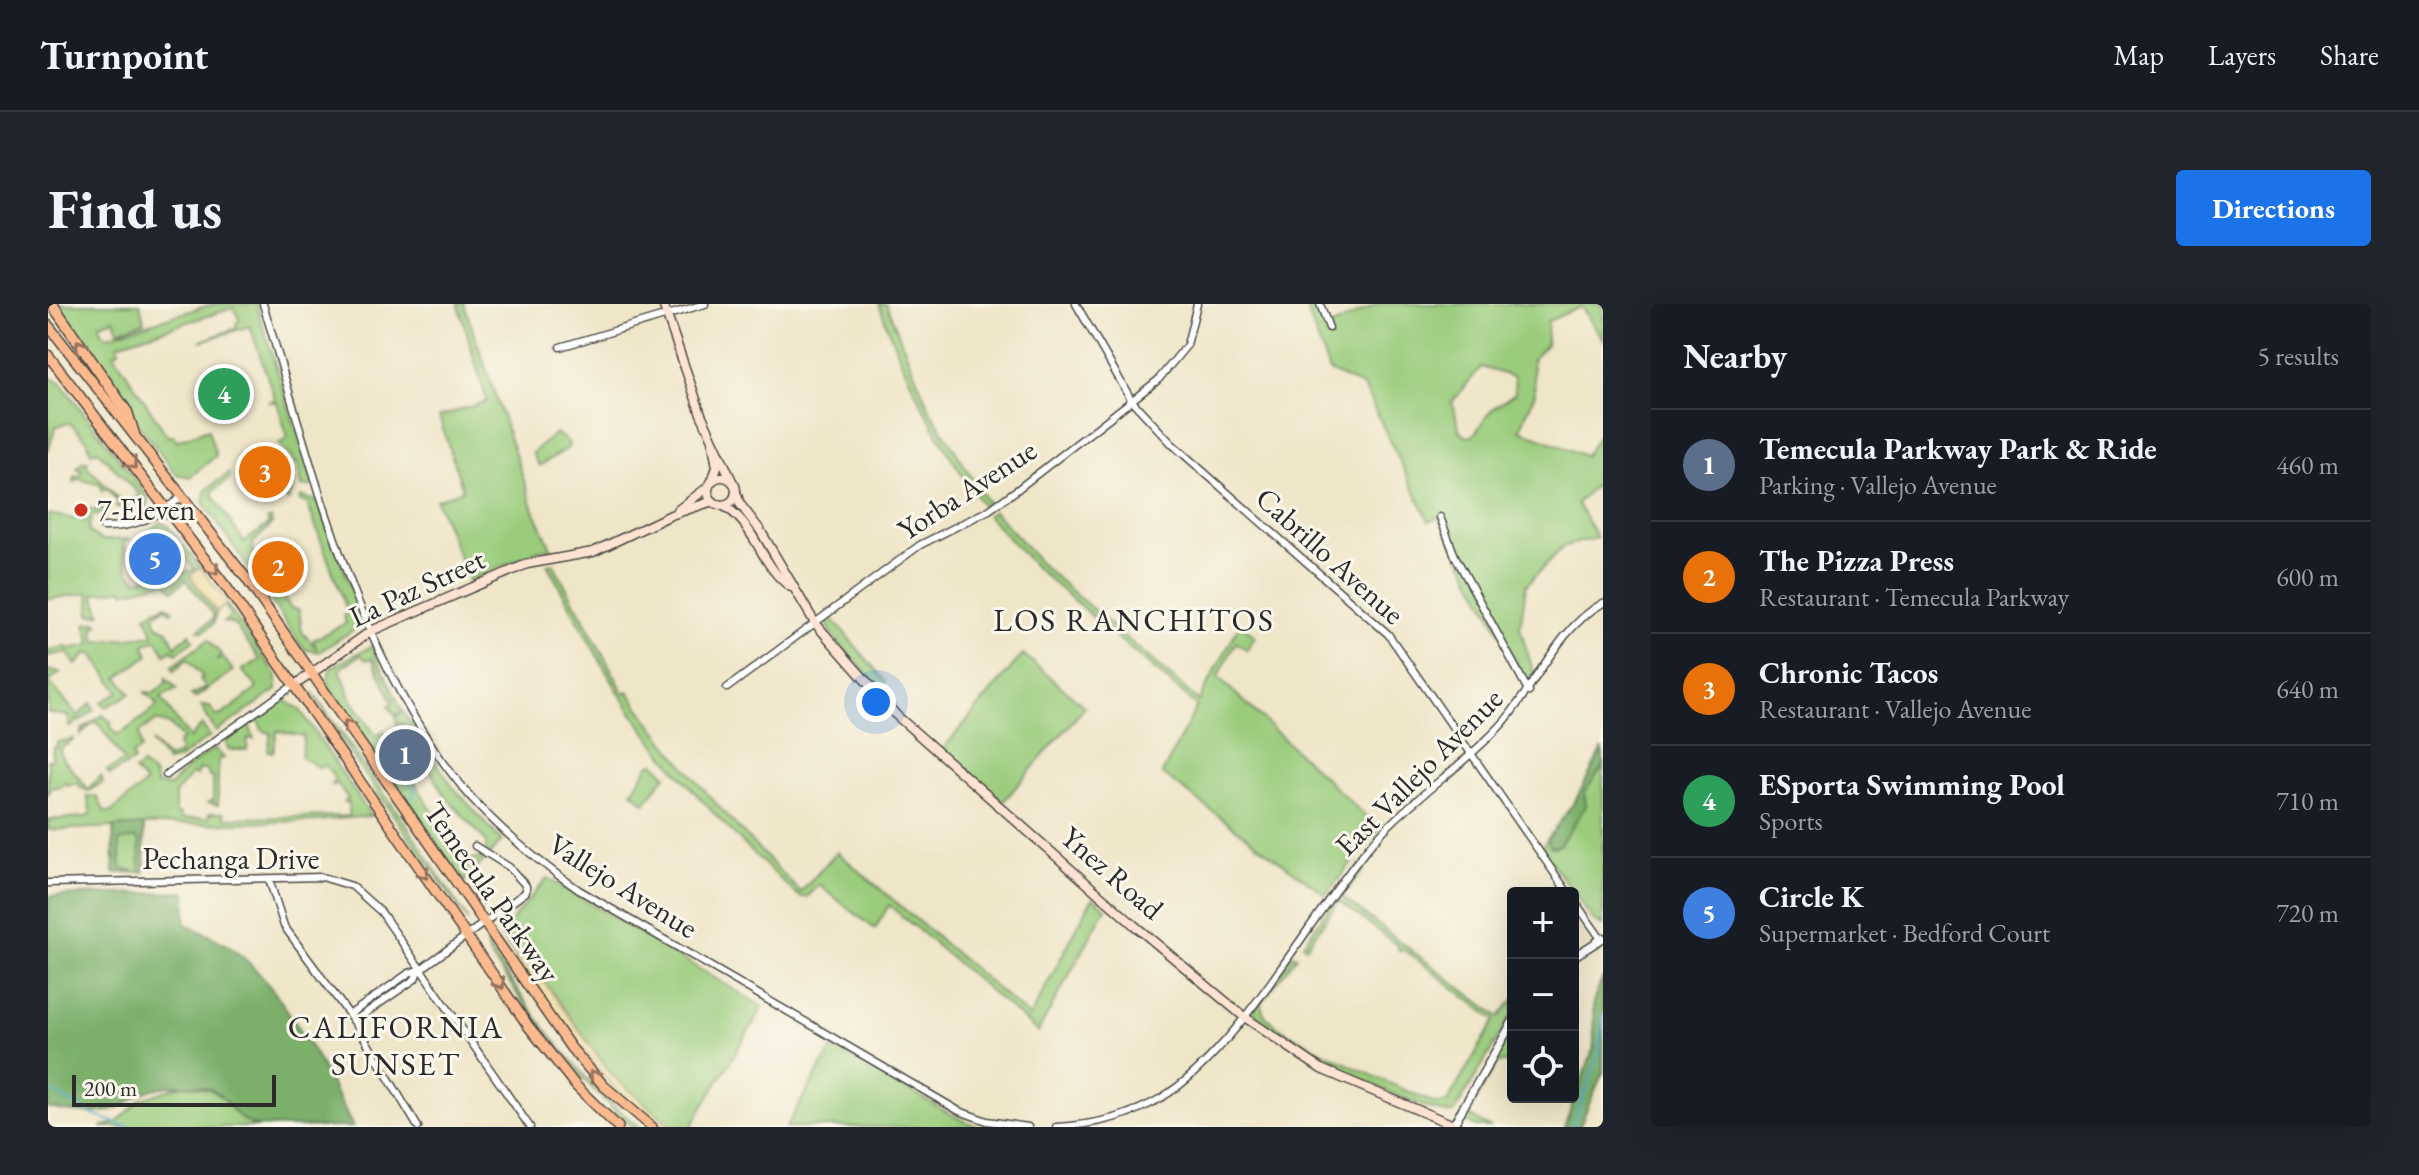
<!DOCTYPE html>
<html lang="en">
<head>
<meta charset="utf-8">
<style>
  body { margin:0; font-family:"EB Garamond",serif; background:#20242c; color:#f1f3f6 }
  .controls { position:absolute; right:24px; bottom:24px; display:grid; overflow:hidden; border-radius:8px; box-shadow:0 8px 32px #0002 }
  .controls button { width:72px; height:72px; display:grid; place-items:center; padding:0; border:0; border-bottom:2px solid #363941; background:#171b24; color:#f1f3f6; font:40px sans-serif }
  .scale { position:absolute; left:24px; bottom:20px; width:204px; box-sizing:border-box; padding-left:8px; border:4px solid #2b2b2b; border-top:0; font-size:22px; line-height:28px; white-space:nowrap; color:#2b2b2b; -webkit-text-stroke:6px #fbf7ec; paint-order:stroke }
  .you { position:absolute; left:828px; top:398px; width:28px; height:28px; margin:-20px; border:6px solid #fff; border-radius:50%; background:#1a73e8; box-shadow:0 0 0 12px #1a73e833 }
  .badge { display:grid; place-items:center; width:52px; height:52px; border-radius:50%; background:#1a73e8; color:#fff; font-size:26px; font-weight:700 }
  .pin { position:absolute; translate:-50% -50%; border:4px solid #fff; box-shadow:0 2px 8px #0006 }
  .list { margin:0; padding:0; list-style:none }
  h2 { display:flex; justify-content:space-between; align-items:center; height:104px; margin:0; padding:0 32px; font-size:34px }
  h2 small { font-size:26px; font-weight:400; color:#9ea1a6 }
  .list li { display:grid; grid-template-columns:52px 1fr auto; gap:24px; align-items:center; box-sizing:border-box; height:112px; padding:0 32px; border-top:2px solid #363941 }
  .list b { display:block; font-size:30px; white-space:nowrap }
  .list p { margin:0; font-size:26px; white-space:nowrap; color:#9ea1a6 }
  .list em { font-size:26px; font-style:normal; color:#9ea1a6 }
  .icon { flex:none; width:44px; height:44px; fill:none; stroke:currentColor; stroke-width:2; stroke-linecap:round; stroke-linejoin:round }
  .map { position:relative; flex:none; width:1555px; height:823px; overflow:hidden; border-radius:8px }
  header { display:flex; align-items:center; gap:48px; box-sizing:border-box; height:112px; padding:0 40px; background:#171b24; border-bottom:2px solid #363941 }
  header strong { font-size:38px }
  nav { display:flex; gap:44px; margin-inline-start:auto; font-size:28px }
  .intro { display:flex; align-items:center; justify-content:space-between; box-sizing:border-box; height:192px; padding:0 48px }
  h1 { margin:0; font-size:56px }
  .button { padding:20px 36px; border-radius:8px; background:#1a73e8; color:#fff; font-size:28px; font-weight:700 }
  main { display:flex; gap:48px; padding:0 48px }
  aside { flex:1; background:#171b24; border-radius:8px; box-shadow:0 8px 32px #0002 }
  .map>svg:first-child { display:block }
</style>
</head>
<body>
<header>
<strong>Turnpoint</strong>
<nav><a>Map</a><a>Layers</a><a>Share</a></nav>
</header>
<div class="intro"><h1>Find us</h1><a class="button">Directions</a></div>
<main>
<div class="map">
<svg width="1555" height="823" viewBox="0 0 1555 823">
  <rect width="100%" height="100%" fill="#fbf7ec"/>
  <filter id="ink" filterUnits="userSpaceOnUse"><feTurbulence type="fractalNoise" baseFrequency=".0125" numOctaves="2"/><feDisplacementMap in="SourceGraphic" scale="16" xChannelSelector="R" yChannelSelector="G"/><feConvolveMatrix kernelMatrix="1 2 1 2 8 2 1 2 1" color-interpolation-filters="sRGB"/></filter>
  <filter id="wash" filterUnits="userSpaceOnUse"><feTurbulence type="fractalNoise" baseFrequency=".006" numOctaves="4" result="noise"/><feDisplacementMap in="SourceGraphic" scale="32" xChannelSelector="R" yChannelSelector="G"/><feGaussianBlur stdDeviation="1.8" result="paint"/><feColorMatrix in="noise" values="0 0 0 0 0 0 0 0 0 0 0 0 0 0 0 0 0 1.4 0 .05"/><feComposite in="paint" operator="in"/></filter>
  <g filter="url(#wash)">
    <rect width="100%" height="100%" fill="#efe5c7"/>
    <!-- green -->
    <g fill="#9acc7b" stroke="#627c53" stroke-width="2" fill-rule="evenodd">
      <polygon points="7,0 92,0 96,18 70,27 66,15 52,20 54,29 60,32 165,0 208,0 265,179 262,183 254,182 250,161 231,140 240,134 229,98 222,98 227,95 202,22 153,37 189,24 188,19 192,16 185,4 70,40 71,46 66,50 120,133 125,131 128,137 160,125 168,152 142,173 128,170 57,76"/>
      <polygon points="410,0 416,0 486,206 504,246 494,245 421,277 388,196 415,186 391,113 439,97"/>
      <path d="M831,0H838L882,106L941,201L936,204C891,139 857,75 831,0Z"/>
      <path d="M1257,0H1269L1279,25L1328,0H1555V35L1533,3L1500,17L1498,41L1484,56L1487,89L1472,126L1537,152L1555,123V174L1529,199L1549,234L1516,242L1478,281L1472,324L1486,370L1482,376L1476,374L1391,213L1381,217L1316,83L1281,67ZM1433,63L1466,73L1467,89L1443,106L1425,132L1419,133L1412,127L1404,98Z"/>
      <polygon points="0,73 12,78 92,182 101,196 99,206 91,209 99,202 94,194 88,195 91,190 49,146 43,149 39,136 22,119 8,122 0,147"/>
      <polygon points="508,129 521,139 520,144 491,162 484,149"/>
      <path d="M217,145C238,153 252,176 240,197L237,193L242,183L222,151L212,147L196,158L190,154L200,147Z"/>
      <polygon points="35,157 40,157 38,161 74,199 80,198 81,203 68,203 70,198 59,185 54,187 53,181 31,175 26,178 27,172 32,172 34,166 29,164"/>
      <polygon points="181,169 182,175 165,187 165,192 196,238 221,220 219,216 223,214 224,220 205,239 205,250 243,304 251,306 254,328 269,345 265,336 298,319 296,312 300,309 259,199 251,197 253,193 270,197 313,310 308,324 271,348 256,345 155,198 158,186"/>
      <polygon points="54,202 57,208 43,213 40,227 53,236 81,235 76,239 80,268 89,276 96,275 98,270 104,273 147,266 116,226 95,231 113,218 119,221 152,263 142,272 168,308 166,319 155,328 150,326 165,315 165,310 138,276 125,286 118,278 76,288 75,285 46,290 53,310 42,311 41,289 0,295 0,210 37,217 41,204 44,207"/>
      <polygon points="946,207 996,263 1151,397 1192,320 1207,332 1199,346 1188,338 1170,373 1331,525 1278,591 1114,470 1149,402 988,264 939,211"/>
      <path d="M505,259L576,389L580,387C631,462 689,526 753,588L789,548L982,713L1045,593L1058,604L990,728L841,601L827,625L771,581L759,593H752C686,534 622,468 574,393C547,351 524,304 499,260Z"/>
      <polygon points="118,301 125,306 122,308 118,303 106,312 109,321 120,326 127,343 142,329 145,336 129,349 123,346 117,350 108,335 96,341 101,351 70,373 82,390 58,403 54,398 71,388 45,351 40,349 28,361 19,348 0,352 0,347 18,342 19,345 43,341 37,320 49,318 50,322 45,323 48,338 105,331 98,311"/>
      <polygon points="179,301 229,372 229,386 168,428 153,402 162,403 168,412 174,411 206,387 209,383 194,366 212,356 186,320 176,318 183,312 177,302"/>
      <polygon points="782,312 838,378 832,384 785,332 778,317"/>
      <polygon points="160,336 173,350 168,357 175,353 185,367 147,394 143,391 158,384 152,375 155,373 139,355 126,367 124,362"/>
      <polygon points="324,342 329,346 326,348 354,406 347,412 341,402 345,398 324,354 318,356 313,351 292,365 304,396 328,432 336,427 409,548 421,555 431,555 438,548 438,537 398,493 354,419 349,421 348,413 355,408 404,482 454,537 416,578 280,380 282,364"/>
      <polygon points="975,350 1037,403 955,498 895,445"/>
      <polygon points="0,366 12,369 1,378 30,412 43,399 46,406 31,418 28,415 27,420 21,423 21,412 0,409"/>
      <path d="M118,374L129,385L113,393C122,407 130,420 142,434L154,421L162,432L131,455L119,458L103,438L120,454L132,450L130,439L135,435L122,421L108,417L91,429L93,445L84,451L86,457L62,471L59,467L76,457L51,420L46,418L33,430L34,425L55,411L64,419L62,421L68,430L74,429L106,405L109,400L97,388L106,389L118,379Z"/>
      <polygon points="265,389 362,526 420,617 302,449"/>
      <polygon points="235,395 252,406 323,512 269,517 96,521 97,568 66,569 65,523 0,526 0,516 38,513 43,509 39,492 49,493 57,508 63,508 98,479 86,467 94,461 106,470 109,481 122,482 140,463 166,444 176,454 170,456 170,501 160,499 165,497 165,473 161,473 159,466 150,466 149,472 144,470 127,490 127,509 132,510 132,515 160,514 161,509 176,509 177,514 301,512 301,499 297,498 300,495 290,480 284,481 287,475 277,461 272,464 253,453 256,432 229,427 225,448 220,447 223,429 215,427 209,415"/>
      <polygon points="201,420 206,435 200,434 199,446 181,446 177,437"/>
      <polygon points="27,435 12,445 13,452 40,485 53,472 55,478 41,487 33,484 30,479 19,481 17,478 14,482 3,484 0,491 0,456 4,456 5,443 9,443 9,438"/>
      <polygon points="1555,445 1555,622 1546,617 1493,544 1527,497"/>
      <polygon points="606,459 618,471 597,499 584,488 601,461"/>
      <path d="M1312,560L1316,565L1294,593L1451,713L1465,696V709L1406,809C1379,813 1220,732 1205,707L1245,650L1249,652L1213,699C1214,703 1214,707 1217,711C1234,734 1357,786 1389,800L1399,799L1447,716L1358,647H1351L1349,641L1291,597L1258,643L1255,640Z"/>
      <polygon points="499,574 715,703 643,823 625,823 619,819 564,771 457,624"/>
      <path d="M438,640C482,706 529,773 591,823H584C534,779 496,730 459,675C452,666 438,649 438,640Z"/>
      <polygon points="1465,724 1461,743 1464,748 1458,759 1449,759 1420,811 1441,823 1427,823 1416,816 1416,810"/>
      <polygon points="785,743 908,813 931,823 738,823"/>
      <path d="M134,781C179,784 175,799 208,823H53L68,819L93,795Z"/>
    </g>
    <!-- forest -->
    <g fill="#7bb06b" stroke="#536e4b" stroke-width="2">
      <polygon points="1555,445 1555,462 1536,489 1538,502 1511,542 1502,543 1500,535 1527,497"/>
      <polygon points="95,521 97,568 92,566 91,537 87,534 71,537 73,564 88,567 66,569 66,523"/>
      <path d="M138,588L137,620C153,628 171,635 186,646C233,681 279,770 305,823C285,823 222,823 207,822C174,810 185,781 137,781C65,781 95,823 0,804V592Z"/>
      <polygon points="1555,673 1555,768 1531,823 1516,823 1546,743 1545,698"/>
    </g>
    <!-- sand -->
    <g fill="#eeda9e" stroke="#8c8264" stroke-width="2">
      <polygon points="152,263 180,300 168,308 142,272"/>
      <path d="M457,624L564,771L625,823C576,823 478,668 450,627Z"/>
    </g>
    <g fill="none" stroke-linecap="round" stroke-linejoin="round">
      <!-- stream -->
      <g stroke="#57add4" stroke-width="2">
        <polyline points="334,435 367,486 364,495"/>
        <polyline points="0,785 45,811 81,823"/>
        <polyline points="1524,823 1550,753 1555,710"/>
      </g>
    </g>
  </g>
  <g filter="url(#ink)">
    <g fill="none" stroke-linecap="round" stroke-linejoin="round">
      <defs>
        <g id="minor">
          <path d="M215,0C264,160 310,362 421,491C453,527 492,559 531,586L911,807L939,817L980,823"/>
          <polyline points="1028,0 1084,97 1124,140 1340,330 1520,589"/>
          <polyline points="1272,0 1281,24"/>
          <polyline points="512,43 657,0"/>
          <polyline points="1392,213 1407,252 1481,388"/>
          <path d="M55,223C88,224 109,212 135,192"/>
          <polyline points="679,384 872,241 941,206 970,185 1110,76 1139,41 1149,0"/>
          <polyline points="118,471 246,381"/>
          <polyline points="221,575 236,622 308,720 370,823"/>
          <polyline points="0,579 274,573 304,582 333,608 482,823"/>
          <polyline points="1525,595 1553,635"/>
          <polyline points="301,711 361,669 373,665 478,588 478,582 461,563 427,542"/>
          <polyline points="306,717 367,675 370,667"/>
          <path d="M1008,823C1044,821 1081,813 1113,794C1192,747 1262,610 1325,538C1364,494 1416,462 1455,419C1487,382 1511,323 1555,299"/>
        </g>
        <g id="tertiary">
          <polyline points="1525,653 1555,634"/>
          <polyline points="1404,823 1465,717"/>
        </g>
        <g id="secondary">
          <polyline points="615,0 653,110 684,177"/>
          <circle cx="674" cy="187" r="14"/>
          <polyline points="664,177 669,163 665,140"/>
          <polyline points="688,188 692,200 712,226 767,319 848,411 1086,621 1195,712 1273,765 1410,823"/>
          <path d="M674,201C708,218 712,263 743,283"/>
          <polyline points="630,206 660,183"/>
          <polyline points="247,381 323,327 479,260 545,248 623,211 665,197"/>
        </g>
        <g id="primary">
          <polyline points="0,21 198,274 523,744 556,782 604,823"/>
          <polyline points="0,51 179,284 481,723 528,782 570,823"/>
        </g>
        <polyline id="motorway" points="4,0 79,108 86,130"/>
      </defs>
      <!-- minor casing -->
      <use href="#minor" stroke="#484742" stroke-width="9"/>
      <!-- tertiary casing -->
      <use href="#tertiary" stroke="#484742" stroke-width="10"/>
      <!-- secondary casing -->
      <use href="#secondary" stroke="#484742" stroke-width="11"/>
      <!-- primary casing -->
      <use href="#primary" stroke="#484742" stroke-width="12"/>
      <!-- motorway casing -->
      <use href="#motorway" stroke="#484742" stroke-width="13"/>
      <!-- minor -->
      <use href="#minor" stroke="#fff" stroke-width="6"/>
      <!-- tertiary -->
      <use href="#tertiary" stroke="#fff" stroke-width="7"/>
      <!-- secondary -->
      <use href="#secondary" stroke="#fee3d2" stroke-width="8"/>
      <!-- primary -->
      <use href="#primary" stroke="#fcba8e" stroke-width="9"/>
      <!-- motorway -->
      <use href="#motorway" stroke="#fcba8e" stroke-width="10"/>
    </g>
    <!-- one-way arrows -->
    <defs><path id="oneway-chevron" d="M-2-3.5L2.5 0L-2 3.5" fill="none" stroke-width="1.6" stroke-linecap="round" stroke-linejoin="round" transform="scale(2)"/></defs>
    <g stroke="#94725c">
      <use href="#oneway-chevron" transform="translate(32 41) rotate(-124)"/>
      <use href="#oneway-chevron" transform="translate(84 160) rotate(52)"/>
      <use href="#oneway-chevron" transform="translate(166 266) rotate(53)"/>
      <use href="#oneway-chevron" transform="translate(300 421) rotate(-125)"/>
      <use href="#oneway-chevron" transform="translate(376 570) rotate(56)"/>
      <use href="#oneway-chevron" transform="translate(452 680) rotate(56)"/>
      <use href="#oneway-chevron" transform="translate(546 771) rotate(-132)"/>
    </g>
  </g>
  <!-- markers -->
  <circle fill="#c8321e" stroke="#fbf7ec" stroke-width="3" cx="33" cy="206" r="8"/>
  <g text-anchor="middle" stroke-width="6" stroke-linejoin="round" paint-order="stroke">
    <!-- street labels -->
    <g font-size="30" fill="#2b2b2b" stroke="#fbf7ec">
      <text transform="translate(919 186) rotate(-33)" y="10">Yorba Avenue</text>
      <text transform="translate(1282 252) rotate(42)" y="10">Cabrillo Avenue</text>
      <text transform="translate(369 284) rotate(-25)" y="10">La Paz Street</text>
      <text transform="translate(1371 468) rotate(-45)" y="10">East Vallejo Avenue</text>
      <text x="183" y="565">Pechanga Drive</text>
      <text transform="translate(1064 569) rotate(41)" y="10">Ynez Road</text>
      <text transform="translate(575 582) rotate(32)" y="10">Vallejo Avenue</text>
      <text transform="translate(444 588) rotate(55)" y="10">Temecula Parkway</text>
    </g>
    <!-- poi labels -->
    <g font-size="30" fill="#2b2b2b" stroke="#fbf7ec" text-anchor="start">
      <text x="49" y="216">7-Eleven</text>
    </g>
    <!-- neighbourhood labels -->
    <g font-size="32" letter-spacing="2" fill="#2b2b2b" stroke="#fbf7ec">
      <text x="1086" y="327">LOS RANCHITOS</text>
      <text x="348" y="734">CALIFORNIA<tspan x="348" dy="37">SUNSET</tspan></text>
    </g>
  </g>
</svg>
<div class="controls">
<button>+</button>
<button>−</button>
<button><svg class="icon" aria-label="locate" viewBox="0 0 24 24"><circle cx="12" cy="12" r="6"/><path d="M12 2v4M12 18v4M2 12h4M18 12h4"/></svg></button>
</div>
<div class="scale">200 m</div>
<div class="you"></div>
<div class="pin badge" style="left:357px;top:451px;background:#5c6f8a">1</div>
<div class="pin badge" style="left:230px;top:263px;background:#e8710a">2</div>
<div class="pin badge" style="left:217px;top:168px;background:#e8710a">3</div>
<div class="pin badge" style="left:176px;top:90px;background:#2e9e5b">4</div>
<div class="pin badge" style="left:107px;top:255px;background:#3f7fe0">5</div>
</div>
<aside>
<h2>Nearby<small>5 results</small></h2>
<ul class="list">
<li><span class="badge" style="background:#5c6f8a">1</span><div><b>Temecula Parkway Park &amp; Ride</b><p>Parking · Vallejo Avenue</p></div><em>460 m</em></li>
<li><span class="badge" style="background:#e8710a">2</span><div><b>The Pizza Press</b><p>Restaurant · Temecula Parkway</p></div><em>600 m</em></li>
<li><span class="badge" style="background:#e8710a">3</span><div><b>Chronic Tacos</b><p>Restaurant · Vallejo Avenue</p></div><em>640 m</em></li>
<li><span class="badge" style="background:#2e9e5b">4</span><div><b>ESporta Swimming Pool</b><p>Sports</p></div><em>710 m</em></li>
<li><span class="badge" style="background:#3f7fe0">5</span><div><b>Circle K</b><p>Supermarket · Bedford Court</p></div><em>720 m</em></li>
</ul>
</aside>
</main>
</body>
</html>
